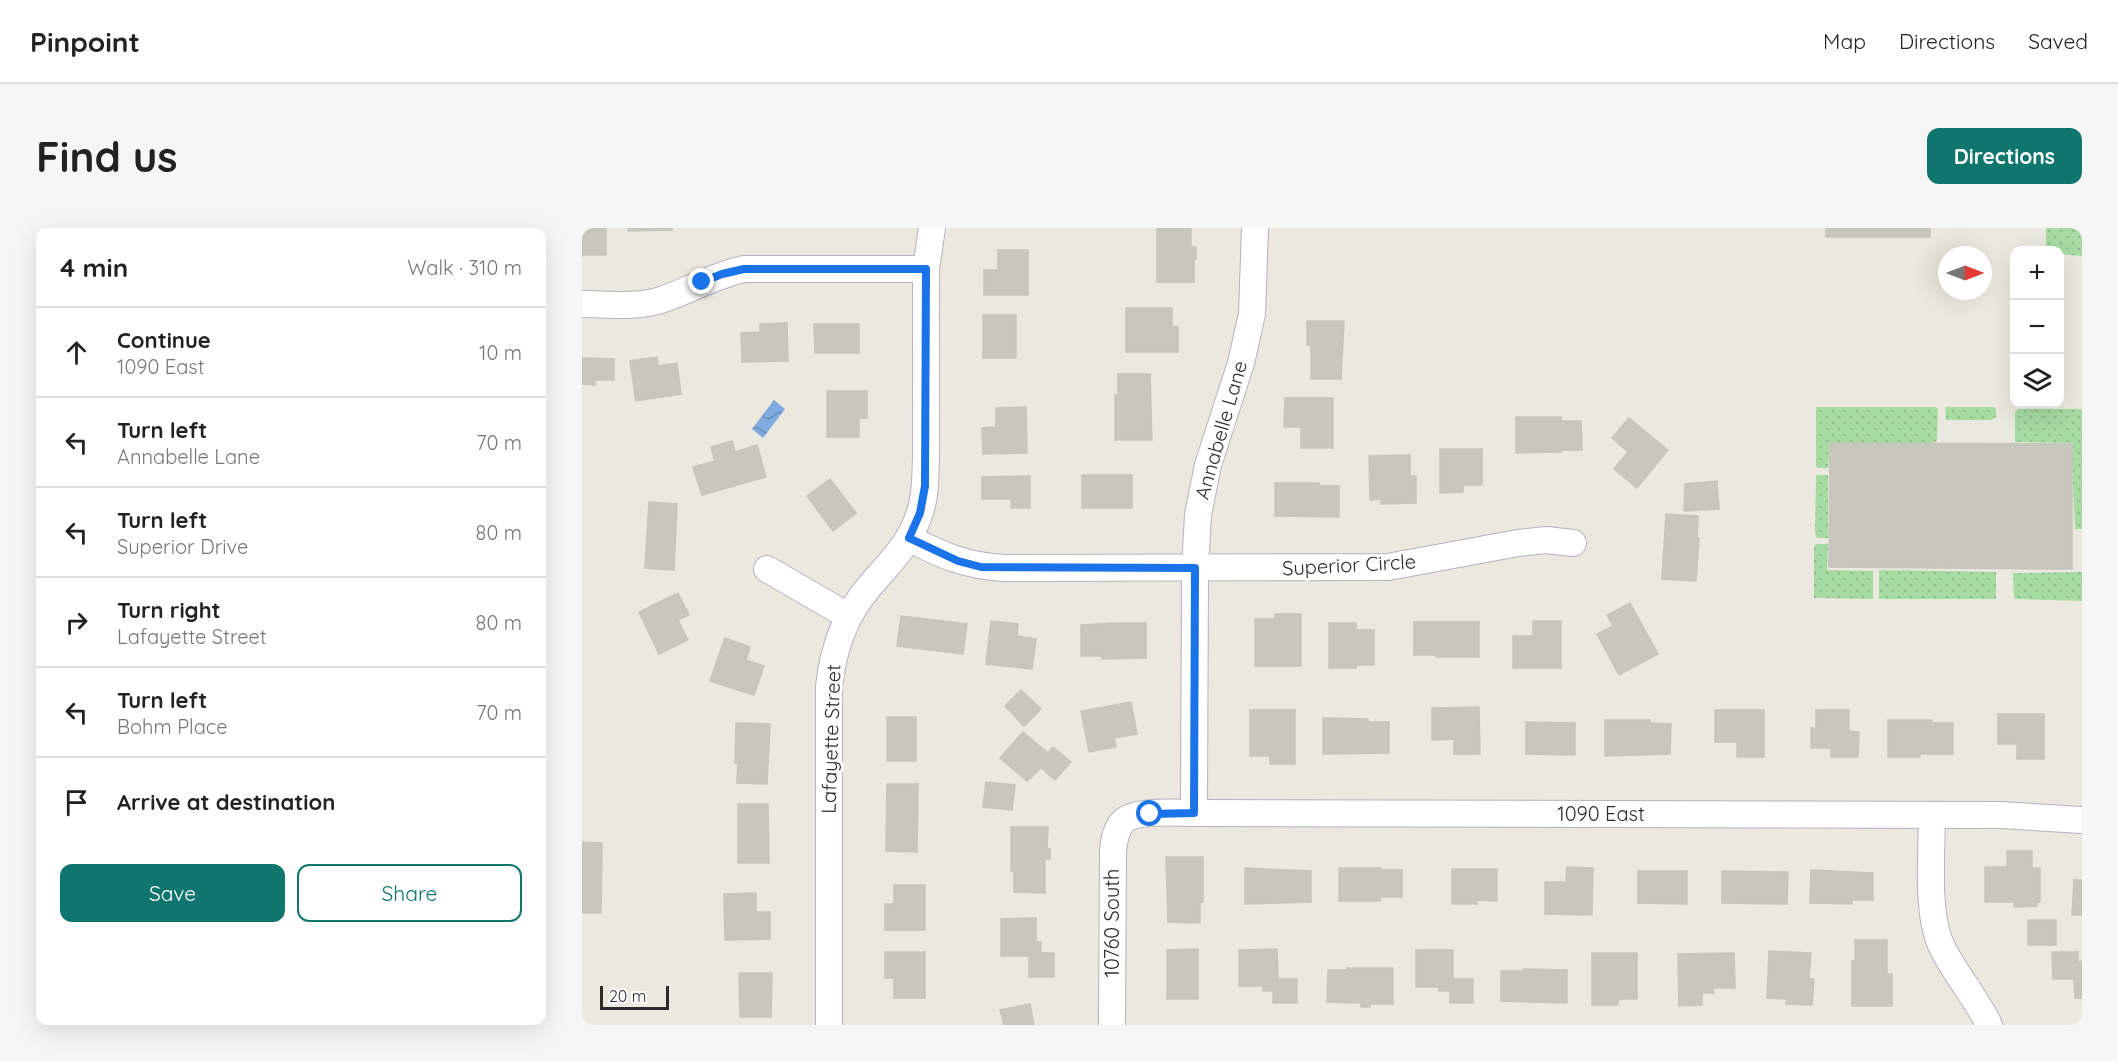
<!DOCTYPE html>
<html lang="en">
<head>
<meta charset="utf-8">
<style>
  body { margin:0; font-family:Quicksand,sans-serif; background:#f6f6f6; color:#222 }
  .controls { position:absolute; right:18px; top:18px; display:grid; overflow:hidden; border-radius:12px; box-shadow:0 6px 24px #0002 }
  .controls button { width:54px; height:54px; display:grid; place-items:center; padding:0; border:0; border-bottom:2px solid #e0e0e0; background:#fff; color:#222; font:30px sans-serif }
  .compass { position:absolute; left:1356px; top:18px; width:54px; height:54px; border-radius:50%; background:#fff; box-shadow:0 6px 24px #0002; rotate:90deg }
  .scale { position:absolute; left:18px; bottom:15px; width:69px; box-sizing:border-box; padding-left:6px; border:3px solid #2b2b2b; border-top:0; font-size:16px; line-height:21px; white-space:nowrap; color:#2b2b2b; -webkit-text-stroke:4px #fff; paint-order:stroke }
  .stop { position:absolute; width:18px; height:18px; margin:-14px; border:4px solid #1a73e8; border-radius:50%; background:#fff }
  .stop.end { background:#1a73e8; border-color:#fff; box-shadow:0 2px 6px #0008 }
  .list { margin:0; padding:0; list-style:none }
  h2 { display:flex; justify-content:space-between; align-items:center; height:78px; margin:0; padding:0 24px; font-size:26px }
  h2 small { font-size:20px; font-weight:400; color:#767676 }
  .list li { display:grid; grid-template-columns:39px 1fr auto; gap:18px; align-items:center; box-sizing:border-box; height:90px; padding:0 24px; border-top:2px solid #e0e0e0 }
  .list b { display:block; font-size:22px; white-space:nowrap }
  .list p { margin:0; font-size:20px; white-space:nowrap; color:#767676 }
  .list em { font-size:20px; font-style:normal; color:#767676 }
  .actions { display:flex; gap:12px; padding:18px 24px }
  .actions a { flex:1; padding:14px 0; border:2px solid #0f766e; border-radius:12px; text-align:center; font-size:21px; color:#0f766e }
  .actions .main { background:#0f766e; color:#fff }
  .icon { flex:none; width:33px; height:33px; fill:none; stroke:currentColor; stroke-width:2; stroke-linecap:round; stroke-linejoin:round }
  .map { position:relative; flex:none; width:1500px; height:797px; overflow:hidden; border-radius:12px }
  header { display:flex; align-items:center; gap:36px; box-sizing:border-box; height:84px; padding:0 30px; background:#fff; border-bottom:2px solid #e0e0e0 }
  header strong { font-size:28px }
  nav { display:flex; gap:33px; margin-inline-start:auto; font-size:21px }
  .intro { display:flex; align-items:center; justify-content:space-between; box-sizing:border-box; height:144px; padding:0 36px }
  h1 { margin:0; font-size:42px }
  .button { padding:15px 27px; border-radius:12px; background:#0f766e; color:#fff; font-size:21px; font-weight:700 }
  main { display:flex; gap:36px; padding:0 36px }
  aside { flex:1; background:#fff; border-radius:12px; box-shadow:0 6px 24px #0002 }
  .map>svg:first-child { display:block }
</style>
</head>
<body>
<header>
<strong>Pinpoint</strong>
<nav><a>Map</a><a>Directions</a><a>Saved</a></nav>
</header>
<div class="intro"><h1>Find us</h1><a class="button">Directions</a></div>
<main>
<aside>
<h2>4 min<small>Walk · 310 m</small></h2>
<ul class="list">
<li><svg class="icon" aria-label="ahead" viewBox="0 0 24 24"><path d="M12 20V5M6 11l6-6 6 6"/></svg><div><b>Continue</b><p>1090 East</p></div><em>10 m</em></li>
<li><svg class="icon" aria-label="left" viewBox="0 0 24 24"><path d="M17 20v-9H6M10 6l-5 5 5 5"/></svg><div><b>Turn left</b><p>Annabelle Lane</p></div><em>70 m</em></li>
<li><svg class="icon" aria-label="left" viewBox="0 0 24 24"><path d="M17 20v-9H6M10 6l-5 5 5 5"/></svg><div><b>Turn left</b><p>Superior Drive</p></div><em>80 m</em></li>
<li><svg class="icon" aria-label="right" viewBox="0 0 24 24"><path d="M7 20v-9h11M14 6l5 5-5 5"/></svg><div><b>Turn right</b><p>Lafayette Street</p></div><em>80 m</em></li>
<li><svg class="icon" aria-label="left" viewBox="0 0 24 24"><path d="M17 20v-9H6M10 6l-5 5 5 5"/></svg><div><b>Turn left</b><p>Bohm Place</p></div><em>70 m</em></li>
<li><svg class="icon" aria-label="arrive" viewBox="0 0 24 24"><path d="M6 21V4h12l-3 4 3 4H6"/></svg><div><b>Arrive at destination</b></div></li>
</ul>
<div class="actions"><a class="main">Save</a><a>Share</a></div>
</aside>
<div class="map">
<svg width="1500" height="797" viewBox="0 0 1500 797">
  <defs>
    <pattern id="grass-dots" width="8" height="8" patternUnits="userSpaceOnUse" patternTransform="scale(1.5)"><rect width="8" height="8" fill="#a6dba2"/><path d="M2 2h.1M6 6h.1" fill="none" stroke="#8fbc8c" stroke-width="1.8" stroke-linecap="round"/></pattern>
    <pattern id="water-waves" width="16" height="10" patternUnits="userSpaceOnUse" patternTransform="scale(1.5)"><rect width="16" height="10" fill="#7fabe0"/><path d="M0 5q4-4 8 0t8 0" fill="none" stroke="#688bb6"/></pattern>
  </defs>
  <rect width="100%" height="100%" fill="#ebe9df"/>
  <!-- grass -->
  <g fill="url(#grass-dots)">
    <polygon points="1464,0 1500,0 1500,28 1478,26 1478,22 1464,22"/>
    <polygon points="1234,179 1354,179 1356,181 1355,213 1347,216 1248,216 1246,240 1236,240 1234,238"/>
    <polygon points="1363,179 1412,179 1414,181 1414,189 1409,192 1364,192"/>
    <polygon points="1436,181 1500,181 1500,301 1493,301 1489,215 1433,214 1433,184"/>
    <polygon points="1236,247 1246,247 1246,310 1235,310 1233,306 1234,248"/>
    <polygon points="1234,316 1246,316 1245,342 1291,343 1291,371 1232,370 1232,319"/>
    <polygon points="1297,342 1414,344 1414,371 1297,371"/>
    <polygon points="1500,344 1500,373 1437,371 1433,371 1432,368 1431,345"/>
  </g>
  <!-- water -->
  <polygon fill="url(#water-waves)" points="192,172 203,181 181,210 170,201"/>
  <!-- building -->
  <g fill="#c7c7bd" stroke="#c6c5b9" stroke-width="1.5">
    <polygon points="0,0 24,0 24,27 1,27 0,29"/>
    <polygon points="46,0 90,0 90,2 46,3"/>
    <polygon points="575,0 609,0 609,19 614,19 614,31 612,31 612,54 575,54"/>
    <rect x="1244" y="0" width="104" height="9"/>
    <polygon points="416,22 446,22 446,67 402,67 402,42 416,42"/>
    <polygon points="544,80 590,80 590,99 596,99 596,124 544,124"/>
    <rect x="401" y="87" width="33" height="43"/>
    <polygon points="725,93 762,93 759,151 729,151 729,118 725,117"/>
    <polygon points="205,95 206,133 160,134 159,105 178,104 178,96"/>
    <polygon points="232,96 277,96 277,125 233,125"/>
    <polygon points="75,129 76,138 95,135 99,166 54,173 48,133"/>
    <polygon points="0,130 32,131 32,152 13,152 13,157 0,156"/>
    <polygon points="536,146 568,146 570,212 533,212 533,167 536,167"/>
    <polygon points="245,163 285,163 285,190 277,190 277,209 245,209"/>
    <polygon points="703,170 751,170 751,220 719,220 719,199 702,199"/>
    <polygon points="444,179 445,225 401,226 400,200 414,199 414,180"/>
    <polygon points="934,189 979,189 979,193 999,193 1000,222 979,222 979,224 934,225"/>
    <polygon points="1047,190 1086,222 1055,260 1032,241 1046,224 1030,210"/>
    <polygon points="150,213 153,224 175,217 184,249 120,267 111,239 133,233 129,219"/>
    <polygon points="1248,215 1490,216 1490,341 1247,339"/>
    <polygon points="858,221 900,221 900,257 881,257 881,264 858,265"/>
    <polygon points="828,227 828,248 834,248 834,275 799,276 799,271 788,272 787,228"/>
    <rect x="500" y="247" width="50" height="33"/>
    <polygon points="448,248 448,280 429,280 429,271 400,271 400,249"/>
    <polygon points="248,251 274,285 251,303 225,268"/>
    <polygon points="1135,253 1137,281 1102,283 1103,256"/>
    <polygon points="693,255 737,255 737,258 757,258 757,289 693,288"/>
    <polygon points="67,274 95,276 92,342 63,340"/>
    <polygon points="1084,286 1116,288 1115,310 1117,310 1114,353 1080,351"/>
    <polygon points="96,365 107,387 96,392 106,412 77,426 57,384"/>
    <polygon points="1048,375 1076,426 1037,447 1015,406 1031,398 1025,387"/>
    <polygon points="693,386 719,386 719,438 673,438 673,391 693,391"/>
    <polygon points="319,388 385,396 381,426 315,418"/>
    <polygon points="409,393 436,396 435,408 454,411 450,441 404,436"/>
    <polygon points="951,393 979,393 979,440 931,440 931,408 951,408"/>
    <polygon points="832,394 897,394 897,429 854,429 854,427 832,427"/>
    <polygon points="533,395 564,395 564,430 520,431 520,428 499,428 499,397"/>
    <polygon points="747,395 774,395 774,402 792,402 792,437 774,437 774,440 747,440"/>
    <polygon points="143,410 168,419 164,432 182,438 172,467 128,453"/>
    <polygon points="439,462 459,481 442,498 423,478"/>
    <polygon points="549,474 555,506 532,510 534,519 507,524 499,483"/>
    <polygon points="897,479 898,526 872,526 872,511 850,512 850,480"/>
    <polygon points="668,482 713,482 713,536 688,536 688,528 668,528"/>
    <polygon points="1133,482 1182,482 1182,529 1155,529 1155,514 1133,514"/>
    <polygon points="1234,482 1267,482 1267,503 1277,504 1276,529 1249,529 1249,520 1229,520 1229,500 1234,500"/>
    <polygon points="1416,486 1462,486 1462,531 1435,531 1435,516 1416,516"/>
    <rect x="305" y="489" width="29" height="44"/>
    <polygon points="741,490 786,491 786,494 807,494 807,525 741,526"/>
    <polygon points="1023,492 1068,492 1068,495 1089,496 1088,526 1023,528"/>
    <polygon points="1306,492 1350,492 1350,495 1371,495 1371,526 1338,526 1338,529 1306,529"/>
    <polygon points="944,494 993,495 993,527 944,526"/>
    <polygon points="154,495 188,496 185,556 155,555 156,535 153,535"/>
    <polygon points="441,504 466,525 471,519 489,534 473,552 459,540 445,553 418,530"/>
    <polygon points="404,554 433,557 430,582 401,579"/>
    <polygon points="305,556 336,556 335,624 304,623"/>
    <polygon points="156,576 186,576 187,635 156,635"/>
    <polygon points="429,599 466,599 465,621 468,621 468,631 463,631 463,665 432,664 432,643 429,643"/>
    <polygon points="0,614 20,615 19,685 0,685"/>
    <polygon points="1425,623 1450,623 1450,640 1458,640 1458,674 1455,674 1455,678 1432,679 1432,674 1403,674 1403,639 1425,639"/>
    <polygon points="584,629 621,629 621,674 618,674 618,695 586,694"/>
    <polygon points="985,639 1011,640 1010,687 963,686 963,654 984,654"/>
    <polygon points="663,640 729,643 729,674 663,676"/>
    <polygon points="757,640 799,640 799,642 820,642 820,669 798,669 798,673 757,673"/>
    <polygon points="870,641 915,641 915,673 895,672 895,676 870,676"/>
    <polygon points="1229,642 1291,645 1291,672 1270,672 1270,676 1228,675"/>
    <polygon points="1056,643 1105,643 1105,676 1056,675"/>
    <polygon points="1140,643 1206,644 1205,676 1140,675"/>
    <polygon points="1492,652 1500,652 1500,687 1490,687"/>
    <polygon points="312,657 343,657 343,702 303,702 303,676 312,676"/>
    <polygon points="174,665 174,684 188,684 188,711 143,712 142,666"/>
    <polygon points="454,690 454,714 459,714 459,725 472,725 472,749 447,749 447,728 419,728 419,691"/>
    <rect x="1446" y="692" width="28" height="25"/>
    <polygon points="1273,712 1305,712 1305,746 1310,746 1310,778 1270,778 1270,733 1273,733"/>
    <polygon points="616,721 616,771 585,771 585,722"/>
    <polygon points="695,721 696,751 715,751 715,775 691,775 691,763 681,763 681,758 657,758 657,722"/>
    <polygon points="834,722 871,722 871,751 891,751 891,775 868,775 868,763 857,763 857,759 834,759"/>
    <polygon points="1187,723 1229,725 1227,751 1232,751 1230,777 1204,776 1205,771 1185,770"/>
    <polygon points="303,724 343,724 343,770 312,770 312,750 303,750"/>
    <polygon points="1470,724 1496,724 1496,734 1500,733 1500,770 1493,770 1492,751 1471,751"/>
    <polygon points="1010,725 1055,725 1055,771 1036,771 1036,777 1010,777"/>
    <polygon points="1152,725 1153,760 1131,760 1132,765 1120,765 1120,777 1097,778 1096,726"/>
    <polygon points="765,740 811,740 811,776 788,776 788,779 779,779 779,775 745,774 746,742 765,742"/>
    <polygon points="941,741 985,742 985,775 919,773 919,743 941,743"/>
    <polygon points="157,745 190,745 189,789 158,789"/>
    <polygon points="448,776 452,797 453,797 422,797 418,782"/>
  </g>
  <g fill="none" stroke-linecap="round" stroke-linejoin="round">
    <defs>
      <g id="minor">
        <path d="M0,76C25,76 55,80 79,72C109,62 130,48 162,41H344"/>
        <path d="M327,310C360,328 385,338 423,340L806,339L936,315L964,312L991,315"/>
        <polyline points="185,341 266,388"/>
        <polyline points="612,585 613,340 616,287 626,237 659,135 670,86 673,0"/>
        <path d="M1350,587C1350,624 1344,683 1359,717C1372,745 1394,769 1407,797"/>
        <path d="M247,797V459C251,421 262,388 287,359C308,334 328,317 338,284C344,267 343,248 344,230V41L350,0"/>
        <path d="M530,797L531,623C532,614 533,604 539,596C549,581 594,585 612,585L1419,587L1500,592"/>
      </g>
    </defs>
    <!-- minor casing -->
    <use href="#minor" stroke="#b4b2bd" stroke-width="28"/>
    <!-- minor -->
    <use href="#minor" stroke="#fff" stroke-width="26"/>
  </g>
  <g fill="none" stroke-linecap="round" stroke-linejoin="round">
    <!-- route -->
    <polyline stroke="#1a73e8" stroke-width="8" points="120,54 140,46 162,41 344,41 343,258 338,285 327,310 376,333 399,339 613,340 612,585 568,586"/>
  </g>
  <g text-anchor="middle" stroke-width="6" stroke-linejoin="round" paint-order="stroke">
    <!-- street labels -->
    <g font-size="20" fill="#2b2b2b" stroke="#fff">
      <text transform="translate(639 202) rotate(-74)" y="7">Annabelle Lane</text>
      <text transform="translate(767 337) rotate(-3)" y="7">Superior Circle</text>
      <text transform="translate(249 511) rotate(-88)" y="7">Lafayette Street</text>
      <text x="1019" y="593">1090 East</text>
      <text transform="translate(530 695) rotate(-90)" y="7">10760 South</text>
    </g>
  </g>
</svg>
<div class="controls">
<button>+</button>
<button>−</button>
<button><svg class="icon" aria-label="layers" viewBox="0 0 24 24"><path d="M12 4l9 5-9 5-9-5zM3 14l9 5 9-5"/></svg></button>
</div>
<svg class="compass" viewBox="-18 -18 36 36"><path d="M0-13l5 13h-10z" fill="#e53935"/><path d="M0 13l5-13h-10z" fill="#767676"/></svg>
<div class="scale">20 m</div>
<div class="stop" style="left:568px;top:586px"></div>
<div class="stop end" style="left:120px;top:54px"></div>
</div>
</main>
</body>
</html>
